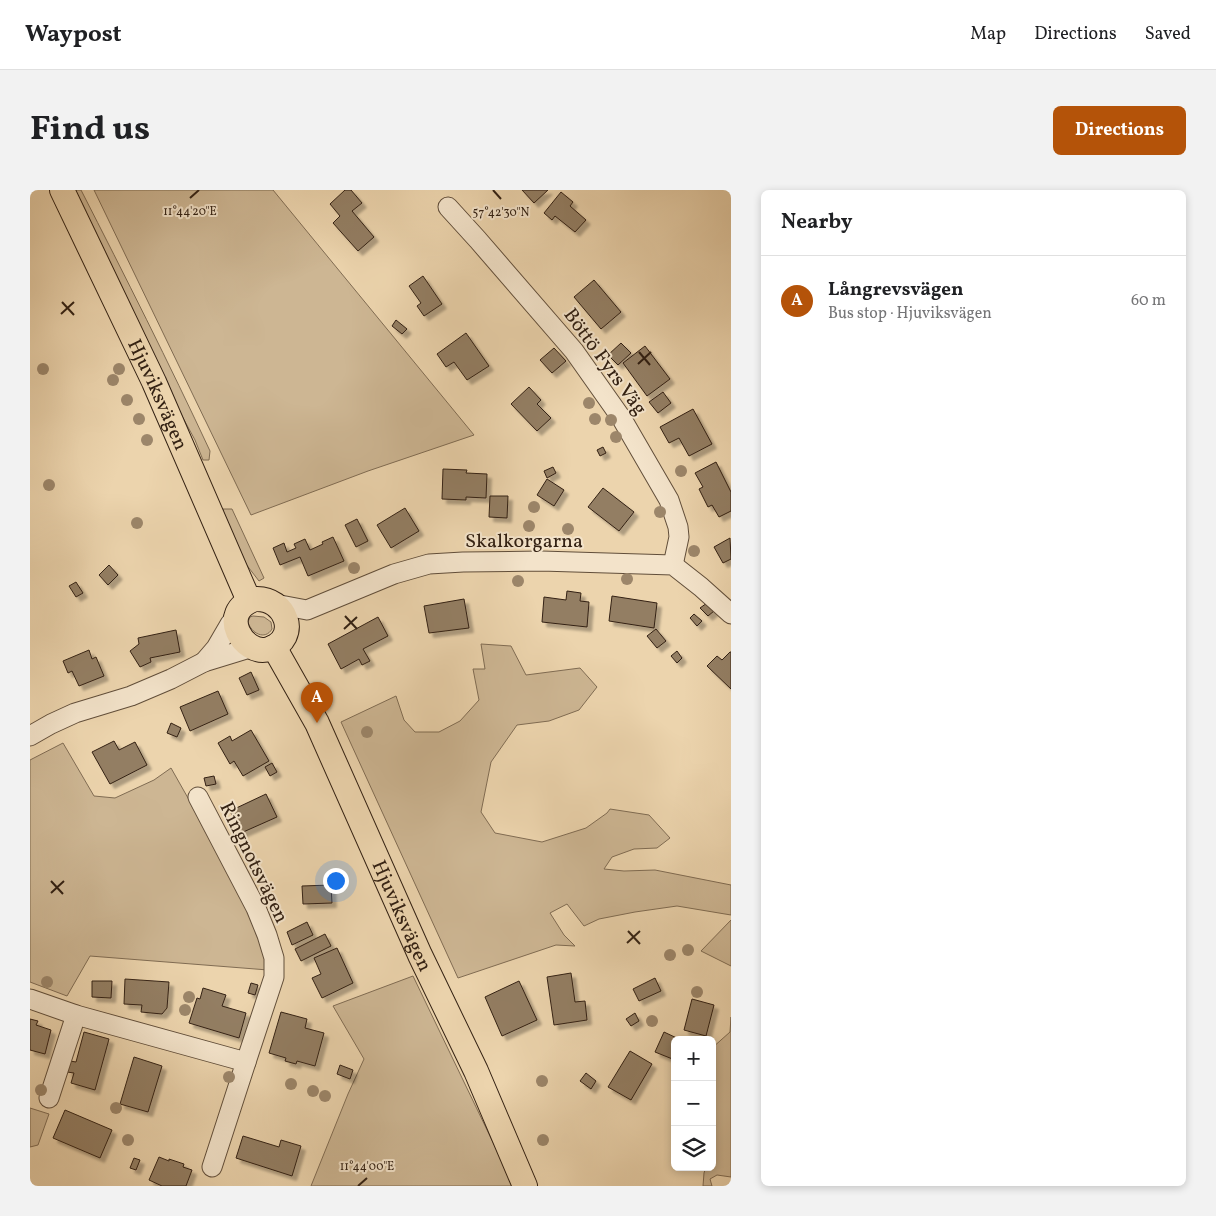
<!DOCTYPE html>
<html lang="en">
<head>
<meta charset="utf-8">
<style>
  body { margin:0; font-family:Vollkorn,serif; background:#f2f2f2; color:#202124 }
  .controls { position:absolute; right:15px; bottom:15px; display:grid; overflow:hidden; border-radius:8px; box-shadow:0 2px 8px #0003 }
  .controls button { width:45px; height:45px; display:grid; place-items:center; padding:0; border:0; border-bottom:1px solid #e0e0e0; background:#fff; color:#202124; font:25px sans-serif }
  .you { position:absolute; left:305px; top:690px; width:18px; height:18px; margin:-12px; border:4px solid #fff; border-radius:50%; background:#1a73e8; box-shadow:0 0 0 8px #1a73e833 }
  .badge { display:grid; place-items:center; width:32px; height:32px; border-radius:50%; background:#b45309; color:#fff; font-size:16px; font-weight:700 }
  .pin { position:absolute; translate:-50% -41px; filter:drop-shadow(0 1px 2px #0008) }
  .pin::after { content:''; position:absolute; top:26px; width:18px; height:15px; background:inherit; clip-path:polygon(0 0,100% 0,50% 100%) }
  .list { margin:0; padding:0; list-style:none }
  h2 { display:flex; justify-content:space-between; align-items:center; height:65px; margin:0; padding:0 20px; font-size:21px }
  h2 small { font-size:16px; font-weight:400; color:#757577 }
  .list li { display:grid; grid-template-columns:32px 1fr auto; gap:15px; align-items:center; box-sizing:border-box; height:90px; padding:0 20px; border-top:1px solid #e0e0e0 }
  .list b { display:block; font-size:19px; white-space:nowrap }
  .list p { margin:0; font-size:16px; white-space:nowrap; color:#757577 }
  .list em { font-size:16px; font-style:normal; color:#757577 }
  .icon { flex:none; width:28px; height:28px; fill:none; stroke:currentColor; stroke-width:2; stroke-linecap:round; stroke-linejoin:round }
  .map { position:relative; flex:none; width:701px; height:996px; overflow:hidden; border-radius:8px }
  header { display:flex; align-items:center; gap:30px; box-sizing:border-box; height:70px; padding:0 25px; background:#fff; border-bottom:1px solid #e0e0e0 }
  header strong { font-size:24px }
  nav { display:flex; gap:28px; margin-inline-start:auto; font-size:18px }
  .intro { display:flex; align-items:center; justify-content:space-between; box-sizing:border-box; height:120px; padding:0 30px }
  h1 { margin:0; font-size:35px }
  .button { padding:12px 22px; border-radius:8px; background:#b45309; color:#fff; font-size:18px; font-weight:700 }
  main { display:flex; gap:30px; padding:0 30px }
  aside { flex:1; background:#fff; border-radius:8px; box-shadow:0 2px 8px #0003 }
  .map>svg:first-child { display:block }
</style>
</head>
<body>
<header>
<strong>Waypost</strong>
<nav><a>Map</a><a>Directions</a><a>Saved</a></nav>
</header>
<div class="intro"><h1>Find us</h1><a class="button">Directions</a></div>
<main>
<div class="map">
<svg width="701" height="996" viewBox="0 0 701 996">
  <defs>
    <filter id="shadow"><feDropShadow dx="4.5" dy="4.5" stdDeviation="1" flood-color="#0004"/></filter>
  </defs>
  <rect width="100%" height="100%" fill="#ecd4ad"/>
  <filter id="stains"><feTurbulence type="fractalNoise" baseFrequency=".004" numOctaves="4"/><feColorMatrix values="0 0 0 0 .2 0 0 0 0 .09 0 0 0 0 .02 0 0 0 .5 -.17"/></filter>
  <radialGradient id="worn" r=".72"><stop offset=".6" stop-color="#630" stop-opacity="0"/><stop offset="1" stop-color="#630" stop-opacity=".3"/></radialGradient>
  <!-- green -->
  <g fill="#cdb693" stroke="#806c53">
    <path d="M43,0H51C95,86 139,173 180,261L179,270H173L165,250L146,215Z"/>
    <polygon points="64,0 243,0 444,245 338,281 221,325"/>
    <polygon points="193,319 202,319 234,388 229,391 212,369 194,324"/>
    <path d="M223,426L234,427L241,432L242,439C235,451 221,443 218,432L220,427Z"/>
    <polygon points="451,454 481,456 496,485 550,478 567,497 549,520 519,531 487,535 461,572 451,622 465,643 512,652 556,638 577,623 580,619 619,625 640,648 627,658 604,659 582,667 574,679 594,681 625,680 701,695 701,725 647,716 605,722 569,729 554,736 537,714 520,723 534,745 545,756 526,755 428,788 311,532 366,506 374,530 385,542 409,542 430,531 449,510 443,479 455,479"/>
    <polygon points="33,553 64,606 85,608 124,590 141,578 218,714 238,780 60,766 37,806 0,792 0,570"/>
    <polygon points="701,730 701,776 671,761"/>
    <polygon points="383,786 484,996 281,996 318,904 334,869 303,816"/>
    <polygon points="701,827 701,987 687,985 680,989 682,996 673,996 674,983 676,977 682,977 682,858 700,842"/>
    <polygon points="0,918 19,924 8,955 0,957"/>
  </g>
  <!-- building -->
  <g fill="#937e63" stroke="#332113" filter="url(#shadow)">
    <polygon points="315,0 321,0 332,13 322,21 344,47 328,61 303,33 310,26 300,14"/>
    <polygon points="492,0 518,0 504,13"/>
    <polygon points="531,2 543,12 540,16 556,30 545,42 525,26 522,30 514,23"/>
    <polygon points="393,86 412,114 394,126 387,116 391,113 379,96"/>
    <polygon points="564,90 591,122 571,139 544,107"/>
    <polygon points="366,130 377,139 372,144 362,136"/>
    <polygon points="436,143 459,176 437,190 424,172 416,177 407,164"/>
    <polygon points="591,153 601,163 588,175 578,165"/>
    <polygon points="615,156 640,189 617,206 593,173"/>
    <polygon points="524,158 536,171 522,183 510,170"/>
    <polygon points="499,197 511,210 507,214 521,228 507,241 481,214"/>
    <polygon points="633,202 641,213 628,223 619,212"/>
    <polygon points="663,219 682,254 659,266 649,248 639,253 630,237"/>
    <polygon points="573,257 576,263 570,266 567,260"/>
    <polygon points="686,272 701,302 701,321 689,327 682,315 678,317 669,299 673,297 665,283"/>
    <polygon points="523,277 526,283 517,288 514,281"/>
    <polygon points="413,279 437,280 436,283 457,284 456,308 436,307 436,310 412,309"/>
    <polygon points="517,289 534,300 524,316 507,305"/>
    <polygon points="573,298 604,322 589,341 558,317"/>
    <polygon points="460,306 478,306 477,328 459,327"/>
    <polygon points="375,318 389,341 361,358 347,335"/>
    <polygon points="327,329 338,351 326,357 315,335"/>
    <polygon points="303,347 314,371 278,386 270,367 250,375 243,358 254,353 257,362 266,358 264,354 275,349 280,360 293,354 292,352"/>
    <polygon points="700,348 701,369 693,373 684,357"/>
    <polygon points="79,375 88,385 78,395 69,385"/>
    <polygon points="46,392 53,403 46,407 39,396"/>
    <polygon points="537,401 551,403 550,411 559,412 557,437 512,432 514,407 536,410"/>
    <polygon points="582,406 627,413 624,438 579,431"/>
    <polygon points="434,409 439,438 399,443 394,416"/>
    <polygon points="677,413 684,421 678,426 670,418"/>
    <polygon points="664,424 672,431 667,436 660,428"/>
    <polygon points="348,427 358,446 333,459 340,471 332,475 329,469 311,479 298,454"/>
    <polygon points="626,439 636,451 627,458 617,446"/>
    <polygon points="146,440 150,462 120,468 121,472 110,477 100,461 109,454 108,448"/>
    <polygon points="59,460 62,469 66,467 74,486 49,496 42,481 38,483 33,471"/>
    <polygon points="647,461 652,468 647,473 641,466"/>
    <polygon points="700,462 701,462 701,499 677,476 687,466 692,470"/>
    <polygon points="221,482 229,500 217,505 209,488"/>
    <polygon points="188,501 198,524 160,541 150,517"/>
    <polygon points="141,533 151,538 147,547 137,543"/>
    <polygon points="221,540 239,571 213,586 204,571 200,574 188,553 200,546 202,551"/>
    <polygon points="84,551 89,560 105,552 117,575 80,594 62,562"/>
    <polygon points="242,573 247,582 240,586 235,577"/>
    <polygon points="184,586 186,594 176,596 174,588"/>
    <polygon points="236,604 247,627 211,643 200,621"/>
    <polygon points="301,695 302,713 273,714 272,696"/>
    <polygon points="277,732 283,745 262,755 257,742"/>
    <polygon points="295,744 301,756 271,771 265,759"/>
    <polygon points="307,758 323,793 292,808 282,788 291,784 284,768"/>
    <polygon points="541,783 545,812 555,811 557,830 524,835 517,787"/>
    <polygon points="625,788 631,801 609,811 603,799"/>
    <polygon points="95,789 139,792 137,818 132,824 111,822 112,815 94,814"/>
    <polygon points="62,791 82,791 81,808 62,807"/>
    <polygon points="489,791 507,830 472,846 455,807"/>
    <polygon points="221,793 228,795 225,805 218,803"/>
    <polygon points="173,798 196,805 192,816 216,823 209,848 159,833 167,808 170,809"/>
    <polygon points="662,809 684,815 676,846 654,840"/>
    <polygon points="251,822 277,829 275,838 294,843 285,876 267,871 266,874 255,871 256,868 239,863"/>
    <polygon points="605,823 609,831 601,836 596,829"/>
    <polygon points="0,829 8,831 6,835 21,840 15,864 0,860"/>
    <polygon points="54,842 79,849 65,900 41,893 44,883 37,882 40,871 46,872"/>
    <polygon points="634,842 651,850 645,850 645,870 625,862"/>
    <polygon points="600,861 622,874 601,910 578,897"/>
    <polygon points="104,867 132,876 118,922 90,914"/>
    <polygon points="310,875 323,880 320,889 307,884"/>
    <polygon points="556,883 566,891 561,899 550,891"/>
    <polygon points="35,920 82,940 70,968 23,948"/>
    <polygon points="213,946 249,957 251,950 271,956 262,986 206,968"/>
    <polygon points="129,967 139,971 139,969 154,974 153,977 162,980 156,996 132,996 119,990"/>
    <polygon points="104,968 110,970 106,980 100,978"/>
  </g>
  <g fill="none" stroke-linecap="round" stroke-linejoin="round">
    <defs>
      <g id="minor">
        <polyline points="418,17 448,50 544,161 592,229 639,310 648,337 649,347 643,375"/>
        <polyline points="245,414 277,420 364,384 399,374 433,372 511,371 643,375 671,397 701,424"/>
        <polyline points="174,472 186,458 200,434 206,427"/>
        <polyline points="0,546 21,534 45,523 101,506 141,489 174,472 223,457"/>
        <polyline points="0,809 46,825 216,872 244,787 244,768 237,745 226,718 168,607"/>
        <polyline points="19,908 46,825"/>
        <polyline points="182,977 216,872"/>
      </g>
      <g id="major">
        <path id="s1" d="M32,0L124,192L219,411"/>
        <path d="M225,409C256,407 271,448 239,459C214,467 186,422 225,409Z"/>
        <path id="s2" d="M244,457L287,533L390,765L446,881L495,996"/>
      </g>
    </defs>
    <!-- minor casing -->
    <use href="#minor" stroke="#614e3a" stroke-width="21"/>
    <!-- major casing -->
    <use href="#major" stroke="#332113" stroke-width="26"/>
    <!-- minor -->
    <use href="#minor" stroke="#f3e3ca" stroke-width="19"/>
    <!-- major -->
    <use href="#major" stroke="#ecd4ad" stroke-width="24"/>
  </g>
  <!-- trees -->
  <g fill="#9c866a">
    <circle cx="13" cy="179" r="6"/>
    <circle cx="89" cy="179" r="6"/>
    <circle cx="83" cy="190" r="6"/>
    <circle cx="97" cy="210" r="6"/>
    <circle cx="559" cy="213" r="6"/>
    <circle cx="109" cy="229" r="6"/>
    <circle cx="565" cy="229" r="6"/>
    <circle cx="581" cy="230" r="6"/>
    <circle cx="586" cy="247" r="6"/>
    <circle cx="117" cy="250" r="6"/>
    <circle cx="651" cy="281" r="6"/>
    <circle cx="19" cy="295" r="6"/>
    <circle cx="504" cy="317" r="6"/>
    <circle cx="630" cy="322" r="6"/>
    <circle cx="107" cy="333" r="6"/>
    <circle cx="499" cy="336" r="6"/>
    <circle cx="538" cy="339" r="6"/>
    <circle cx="664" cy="361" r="6"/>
    <circle cx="324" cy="378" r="6"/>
    <circle cx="597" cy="389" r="6"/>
    <circle cx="488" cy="391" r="6"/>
    <circle cx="337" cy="542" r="6"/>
    <circle cx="658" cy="760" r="6"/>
    <circle cx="640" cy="765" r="6"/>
    <circle cx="17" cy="792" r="6"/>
    <circle cx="667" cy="802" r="6"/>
    <circle cx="159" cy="807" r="6"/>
    <circle cx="155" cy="820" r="6"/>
    <circle cx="622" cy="831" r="6"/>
    <circle cx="199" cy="887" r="6"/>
    <circle cx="512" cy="891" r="6"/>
    <circle cx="261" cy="894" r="6"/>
    <circle cx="11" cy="900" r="6"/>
    <circle cx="283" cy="901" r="6"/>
    <circle cx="295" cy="906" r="6"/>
    <circle cx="86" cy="918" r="6"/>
    <circle cx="98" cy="950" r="6"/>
    <circle cx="513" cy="950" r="6"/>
  </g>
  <!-- ticks -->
  <path fill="none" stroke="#332113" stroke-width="2" d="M463,0L471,9M160,8L169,0M32,112L44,125M31,124L44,112M609,162L620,175M608,174L621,162M315,426L327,439M314,439L327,427M21,691L33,704M21,703L34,691M598,741L610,754M597,753L610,741M328,996L337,988"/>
  <g text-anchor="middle" stroke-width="4" stroke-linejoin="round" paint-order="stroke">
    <!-- street labels -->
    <g font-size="20" fill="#332113" stroke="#f3e3ca">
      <text transform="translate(576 171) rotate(54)" y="7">Böttö Fyrs Väg</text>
      <text dy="7" stroke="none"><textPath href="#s1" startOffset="226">Hjuviksvägen</textPath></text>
      <text x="494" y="357">Skalkorgarna</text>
      <text transform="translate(225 672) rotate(64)" y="7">Ringnotsvägen</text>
      <text dy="7" stroke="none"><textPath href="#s2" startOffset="298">Hjuviksvägen</textPath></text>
    </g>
  </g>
  <g font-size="12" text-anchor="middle" fill="#332113" stroke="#f3e3ca" stroke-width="4" stroke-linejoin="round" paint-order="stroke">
    <text x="160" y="25">11°44'20"E</text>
    <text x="471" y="26">57°42'30"N</text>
    <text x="337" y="980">11°44'00"E</text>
  </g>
  <rect width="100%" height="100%" filter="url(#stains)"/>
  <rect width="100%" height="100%" fill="url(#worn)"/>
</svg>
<div class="controls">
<button>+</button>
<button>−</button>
<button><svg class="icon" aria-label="layers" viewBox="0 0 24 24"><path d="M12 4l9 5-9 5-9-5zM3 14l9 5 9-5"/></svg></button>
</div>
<div class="you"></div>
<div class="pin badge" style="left:287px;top:533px">A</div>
</div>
<aside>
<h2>Nearby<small></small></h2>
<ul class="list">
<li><span class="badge">A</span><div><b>Långrevsvägen</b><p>Bus stop · Hjuviksvägen</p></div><em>60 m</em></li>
</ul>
</aside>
</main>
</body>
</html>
